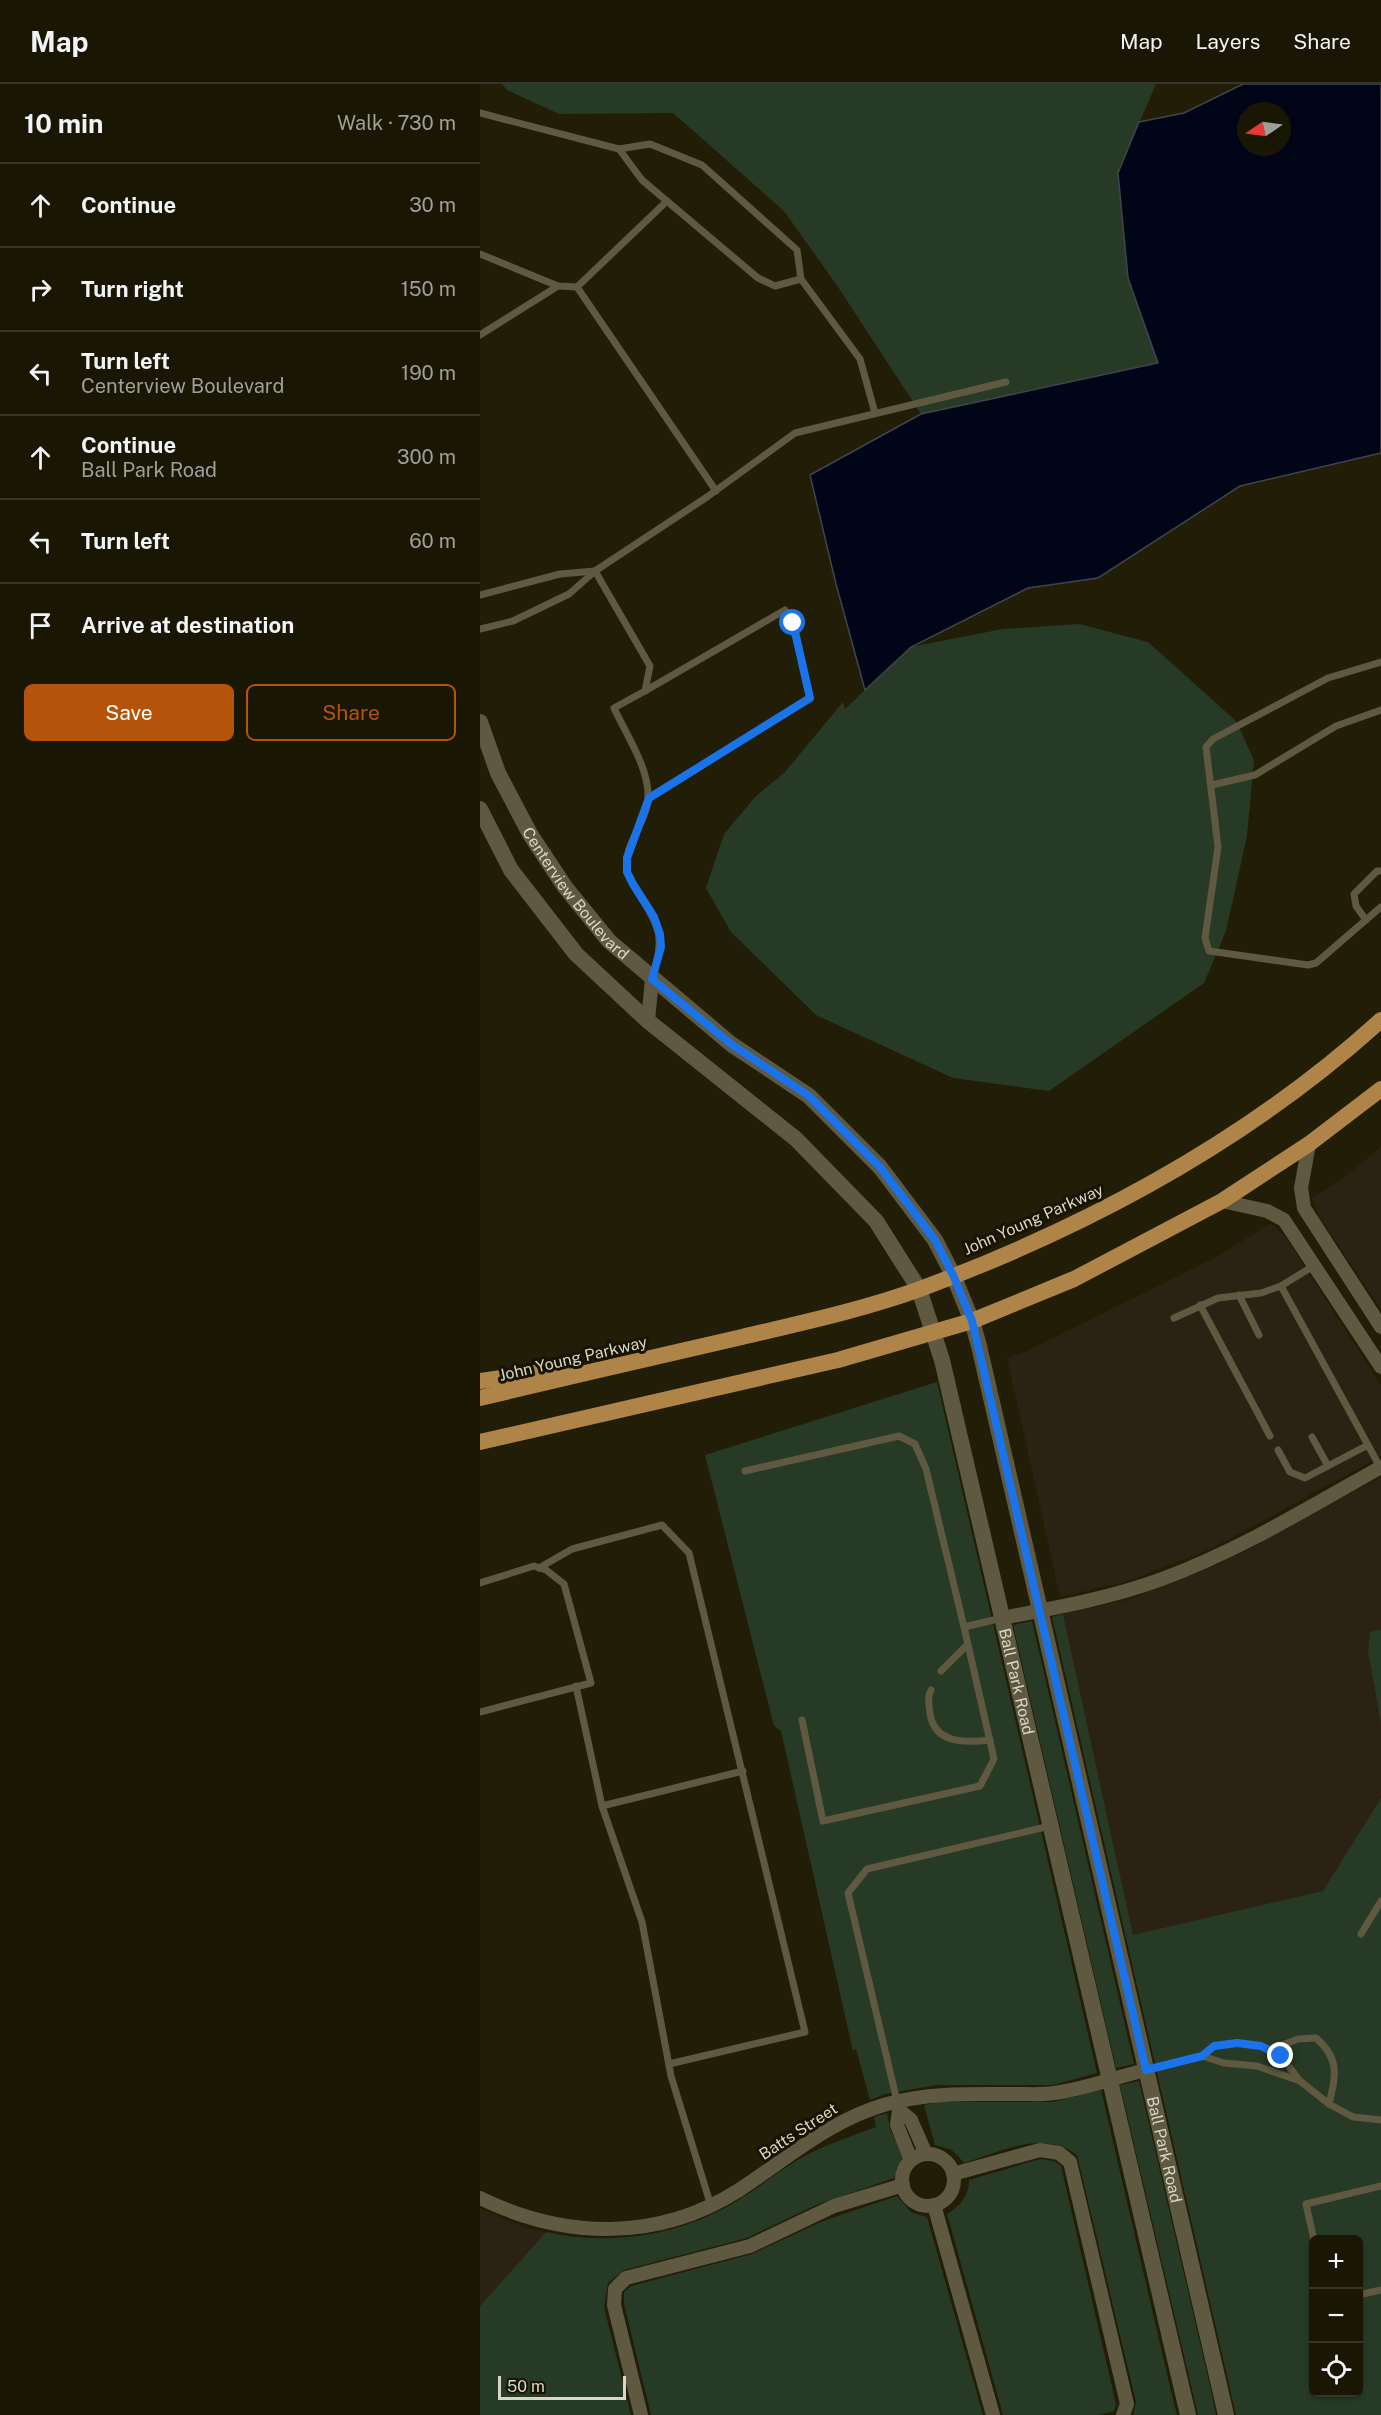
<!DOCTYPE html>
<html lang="en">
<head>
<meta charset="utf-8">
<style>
  body { margin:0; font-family:"Public Sans",sans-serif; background:#231f0e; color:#f1f3f6 }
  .controls { position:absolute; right:18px; bottom:18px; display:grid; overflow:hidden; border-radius:9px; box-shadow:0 2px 4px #0004 }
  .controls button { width:54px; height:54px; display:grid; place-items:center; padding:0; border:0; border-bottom:2px solid #383526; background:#1a1604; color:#f1f3f6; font:30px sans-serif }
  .compass { position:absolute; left:757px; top:18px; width:54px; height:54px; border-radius:50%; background:#1a1604; box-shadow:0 2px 4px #0004; rotate:257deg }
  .scale { position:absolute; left:18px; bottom:15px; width:128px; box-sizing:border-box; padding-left:6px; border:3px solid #d9d6c8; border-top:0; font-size:16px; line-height:21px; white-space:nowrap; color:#d9d6c8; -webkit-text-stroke:4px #191401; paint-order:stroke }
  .stop { position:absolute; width:18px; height:18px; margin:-14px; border:4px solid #1a73e8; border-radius:50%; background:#fff }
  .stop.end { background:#1a73e8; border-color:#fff; box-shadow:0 2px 6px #0008 }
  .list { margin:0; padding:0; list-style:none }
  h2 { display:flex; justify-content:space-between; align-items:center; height:78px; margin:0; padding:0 24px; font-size:26px }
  h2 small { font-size:20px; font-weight:400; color:#9f9f9a }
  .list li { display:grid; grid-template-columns:39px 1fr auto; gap:18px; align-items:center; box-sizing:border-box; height:84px; padding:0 24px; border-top:2px solid #383526 }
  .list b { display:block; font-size:22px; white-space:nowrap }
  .list p { margin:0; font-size:20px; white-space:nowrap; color:#9f9f9a }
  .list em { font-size:20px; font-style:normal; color:#9f9f9a }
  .actions { display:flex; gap:12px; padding:18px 24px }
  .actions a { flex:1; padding:14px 0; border:2px solid #b45309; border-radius:9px; text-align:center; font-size:21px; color:#b45309 }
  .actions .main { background:#b45309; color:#fff }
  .icon { flex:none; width:33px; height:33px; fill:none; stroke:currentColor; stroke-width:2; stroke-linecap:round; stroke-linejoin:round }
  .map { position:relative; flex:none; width:901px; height:2331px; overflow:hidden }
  header { display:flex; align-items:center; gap:36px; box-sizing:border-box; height:84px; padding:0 30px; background:#1a1604; border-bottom:2px solid #383526 }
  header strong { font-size:28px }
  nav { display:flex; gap:33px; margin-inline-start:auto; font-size:21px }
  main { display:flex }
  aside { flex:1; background:#1a1604 }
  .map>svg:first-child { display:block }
</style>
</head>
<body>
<header>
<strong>Map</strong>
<nav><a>Map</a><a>Layers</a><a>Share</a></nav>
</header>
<main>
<aside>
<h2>10 min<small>Walk · 730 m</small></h2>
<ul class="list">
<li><svg class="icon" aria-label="ahead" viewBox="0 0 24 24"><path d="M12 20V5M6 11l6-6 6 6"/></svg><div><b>Continue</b></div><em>30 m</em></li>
<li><svg class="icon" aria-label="right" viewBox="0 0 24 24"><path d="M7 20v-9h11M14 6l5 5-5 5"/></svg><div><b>Turn right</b></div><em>150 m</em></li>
<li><svg class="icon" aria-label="left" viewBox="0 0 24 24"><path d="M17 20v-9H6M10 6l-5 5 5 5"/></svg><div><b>Turn left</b><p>Centerview Boulevard</p></div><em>190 m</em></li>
<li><svg class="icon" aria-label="ahead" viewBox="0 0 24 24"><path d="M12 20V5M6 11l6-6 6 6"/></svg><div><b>Continue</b><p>Ball Park Road</p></div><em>300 m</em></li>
<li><svg class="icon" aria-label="left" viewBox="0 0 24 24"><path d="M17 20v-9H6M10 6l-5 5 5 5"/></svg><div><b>Turn left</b></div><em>60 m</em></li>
<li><svg class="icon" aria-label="arrive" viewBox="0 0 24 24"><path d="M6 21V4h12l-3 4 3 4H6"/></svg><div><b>Arrive at destination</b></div></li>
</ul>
<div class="actions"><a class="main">Save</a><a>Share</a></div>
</aside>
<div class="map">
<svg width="901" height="2331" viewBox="0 0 901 2331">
  <rect width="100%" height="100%" fill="#221d06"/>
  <!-- commercial -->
  <g fill="#2c2213">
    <polygon points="901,1063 901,1225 839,1132 832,1114 862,1095"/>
    <polygon points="791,1139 806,1154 901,1301 901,1372 731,1465 645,1498 580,1513 527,1274 545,1268 738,1172"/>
    <polygon points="901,1393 901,1546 890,1549 888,1568 901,1640 901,1714 844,1807 653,1852 583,1530 650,1515 739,1480"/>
    <polygon points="0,2124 43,2143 66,2148 0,2222"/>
  </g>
  <!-- green -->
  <g fill="#273a25" fill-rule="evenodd">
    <polygon points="22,0 676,0 638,89 648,194 678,279 441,330 358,203 304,127 193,29 79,30 27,6"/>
    <polygon points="599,540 668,558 756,637 774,676 767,752 746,847 724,899 569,1007 473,994 336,931 251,848 226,804 244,750 276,712 304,689 363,618 365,625 430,563 523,545"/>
    <polygon points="457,1298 617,1989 573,2001 457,2001 405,2010 390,2016 376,1965 373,1967 301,1647 294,1642 225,1371"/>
    <path d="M583,1530L653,1851L843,1807L901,1714V2331H756L572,1533ZM834,2156H878V2308H834Z"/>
    <polygon points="552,1537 654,1980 636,1984 533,1541"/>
    <polygon points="901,1546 901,1640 888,1568 890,1548"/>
    <polygon points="659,1997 731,2306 736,2331 718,2331 640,2001"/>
    <path d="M621,2006L691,2307L697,2331H653L656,2318L597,2071C563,2045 520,2068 484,2079L472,2066L455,2061L444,2021L460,2018H573Z"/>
    <path d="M407,2029L410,2045L424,2073L414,2094L336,2121L267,2154L144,2186L128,2199L124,2223L151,2331H0V2222L66,2148C132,2163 206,2151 263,2113C281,2102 298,2088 316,2077C341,2062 369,2053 396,2043L394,2033Z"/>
    <path d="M560,2075L574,2077L581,2082L636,2320L634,2327L618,2331H523L467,2130C480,2122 489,2112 489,2096Z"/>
    <polygon points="417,2112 431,2128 447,2133 503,2331 171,2331 144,2220 144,2208 151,2202 272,2170 343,2137"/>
  </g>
  <!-- water -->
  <path fill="#000518" stroke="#41444d" stroke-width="1.5" fill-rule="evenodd" d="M763,0H901V369L760,402L618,494L548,504L431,563L385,606L356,500L330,391L441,330L678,279L648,194L638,89L659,38L704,29ZM766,27H802V63H766Z"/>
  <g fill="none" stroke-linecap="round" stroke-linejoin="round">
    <!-- service -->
    <g stroke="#5f5941" stroke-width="7">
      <polyline points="0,29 139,65 170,60 222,81 317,166 321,195 380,275 395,329"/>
      <polyline points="139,65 162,96 278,194 295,202 321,195"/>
      <polyline points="187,117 97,203 236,407"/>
      <polyline points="0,170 78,202 97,203"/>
      <polyline points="0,251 78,202"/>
      <path d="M115,487L170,582L165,607L134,624C146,650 169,684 168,713C168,738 142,761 147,787C149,796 155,804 160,812C181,844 184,856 173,892"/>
      <polyline points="0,511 80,490 115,487"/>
      <polyline points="0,545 33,537 89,510 115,487 227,413 315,349 526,298"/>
      <polyline points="901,578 848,594 733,655 726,663 738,763 725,854 729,867 828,881 836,879 901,823"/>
      <polyline points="165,607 305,526 313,539 330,614 169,714"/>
      <polyline points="732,701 775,691 856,642 901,626"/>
      <polyline points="886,836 876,822 874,810 897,787 901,787"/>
      <polyline points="801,1202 900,1383"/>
      <polyline points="759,1211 779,1251"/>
      <polyline points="720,1221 790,1352"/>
      <polyline points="694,1234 738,1214 781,1209 801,1202 835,1181"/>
      <polyline points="832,1353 848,1382"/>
      <polyline points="798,1366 810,1388 825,1394 888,1361"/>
      <polyline points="265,1387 419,1352 435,1360 446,1385 484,1543"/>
      <polyline points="59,1484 92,1465 182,1441 209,1469 325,1948 189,1980"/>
      <polyline points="0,1499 54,1482 66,1486 84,1500 111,1599 0,1628"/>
      <polyline points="461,1587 488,1560"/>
      <polyline points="96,1602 122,1722 162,1838 191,1992 231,2122"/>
      <path d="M451,1606C447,1614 449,1620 450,1629C454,1660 486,1659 510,1656"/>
      <polyline points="322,1636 343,1737 500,1702 514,1675 484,1543 522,1534"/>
      <polyline points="122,1722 263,1687"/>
      <polyline points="881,1850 901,1817"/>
      <path d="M789,1966L818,1955L836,1954C860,1975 856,1991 849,2020"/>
      <polyline points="722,1972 744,1979 777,1982 820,1997"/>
      <polyline points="666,1986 722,1972 734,1962 757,1959 781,1962 801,1972 820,1997 849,2020 873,2033 901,2036"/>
      <polyline points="417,2017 368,1809 387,1785 570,1742"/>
      <polyline points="834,2156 826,2120 901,2102"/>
      <polyline points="878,2211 901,2206"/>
    </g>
    <!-- minor -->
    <g stroke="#5f5941" stroke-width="14">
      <polyline points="168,937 172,895"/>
      <polyline points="829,1060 821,1104 824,1124 901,1243"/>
      <polyline points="742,1117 787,1127 804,1136 901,1283"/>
      <path d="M522,1534C575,1524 631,1514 682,1495C758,1467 830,1423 901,1383"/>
      <polyline points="417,2017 419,2026 417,2041 431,2076"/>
      <polyline points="419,2026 431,2036 446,2070"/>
      <circle cx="448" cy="2096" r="26"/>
      <polyline points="473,2090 560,2066 579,2069 590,2078 647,2320 643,2331"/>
      <path d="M0,2114C84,2155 178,2158 259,2106C308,2074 350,2036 407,2020C450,2008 494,2010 538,2010C549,2010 562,2011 574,2009C605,2005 636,1993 666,1986"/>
      <polyline points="454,2121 513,2331"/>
      <polyline points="161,2331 134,2221 135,2205 146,2194 270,2162 354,2122 423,2101"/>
    </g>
    <!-- tertiary -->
    <g stroke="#5f5941" stroke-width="16">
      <path id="s1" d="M0,638L18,689L50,750L85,803L129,857L251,960L329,1012L400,1083L455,1156L473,1191L492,1237L499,1262L746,2331"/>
      <path id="s2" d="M0,725L31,786L96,870L168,937L316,1055L396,1137L439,1205L462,1276L708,2331"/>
    </g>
    <!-- trunk -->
    <g stroke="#ae8448" stroke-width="16">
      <polyline points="0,1297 81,1285"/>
      <path d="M0,1314C87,1293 175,1273 262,1253C321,1239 382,1226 440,1205C607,1143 769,1056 901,936"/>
      <polyline points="0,1358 358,1276 492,1237 594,1195 742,1117 829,1060 901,1005"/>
    </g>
  </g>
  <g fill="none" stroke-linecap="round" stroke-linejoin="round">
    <!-- route -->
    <polyline stroke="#1a73e8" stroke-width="8" points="313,539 330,614 169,714 147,774 147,788 153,800 174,833 180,850 181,863 172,895 251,960 329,1012 400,1083 455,1156 473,1191 492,1237 498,1262 666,1986 722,1972 734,1962 757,1959 781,1962 801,1972"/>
  </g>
  <g text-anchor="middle" stroke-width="6" stroke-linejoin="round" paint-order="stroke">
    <!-- street labels -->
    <g font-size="16" fill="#d9d6c8" stroke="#191401">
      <text dy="6" stroke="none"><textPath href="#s1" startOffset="198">Centerview Boulevard</textPath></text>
      <text transform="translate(553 1135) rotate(-24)" y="6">John Young Parkway</text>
      <text transform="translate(93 1274) rotate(-13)" y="6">John Young Parkway</text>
      <text dy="6" stroke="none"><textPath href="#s2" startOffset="1062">Ball Park Road</textPath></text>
      <text transform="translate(318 2047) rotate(-33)" y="6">Batts Street</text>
      <text dy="6" stroke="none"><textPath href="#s1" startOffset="1641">Ball Park Road</textPath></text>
    </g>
  </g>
</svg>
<div class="controls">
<button>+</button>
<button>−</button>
<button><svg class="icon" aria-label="locate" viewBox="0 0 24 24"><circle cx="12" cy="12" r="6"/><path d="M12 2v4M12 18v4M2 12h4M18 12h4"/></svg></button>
</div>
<svg class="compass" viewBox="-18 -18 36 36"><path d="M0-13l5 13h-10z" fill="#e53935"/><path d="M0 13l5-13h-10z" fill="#9f9f9a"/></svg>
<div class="scale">50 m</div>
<div class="stop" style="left:313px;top:539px"></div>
<div class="stop end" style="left:801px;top:1972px"></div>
</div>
</main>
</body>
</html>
